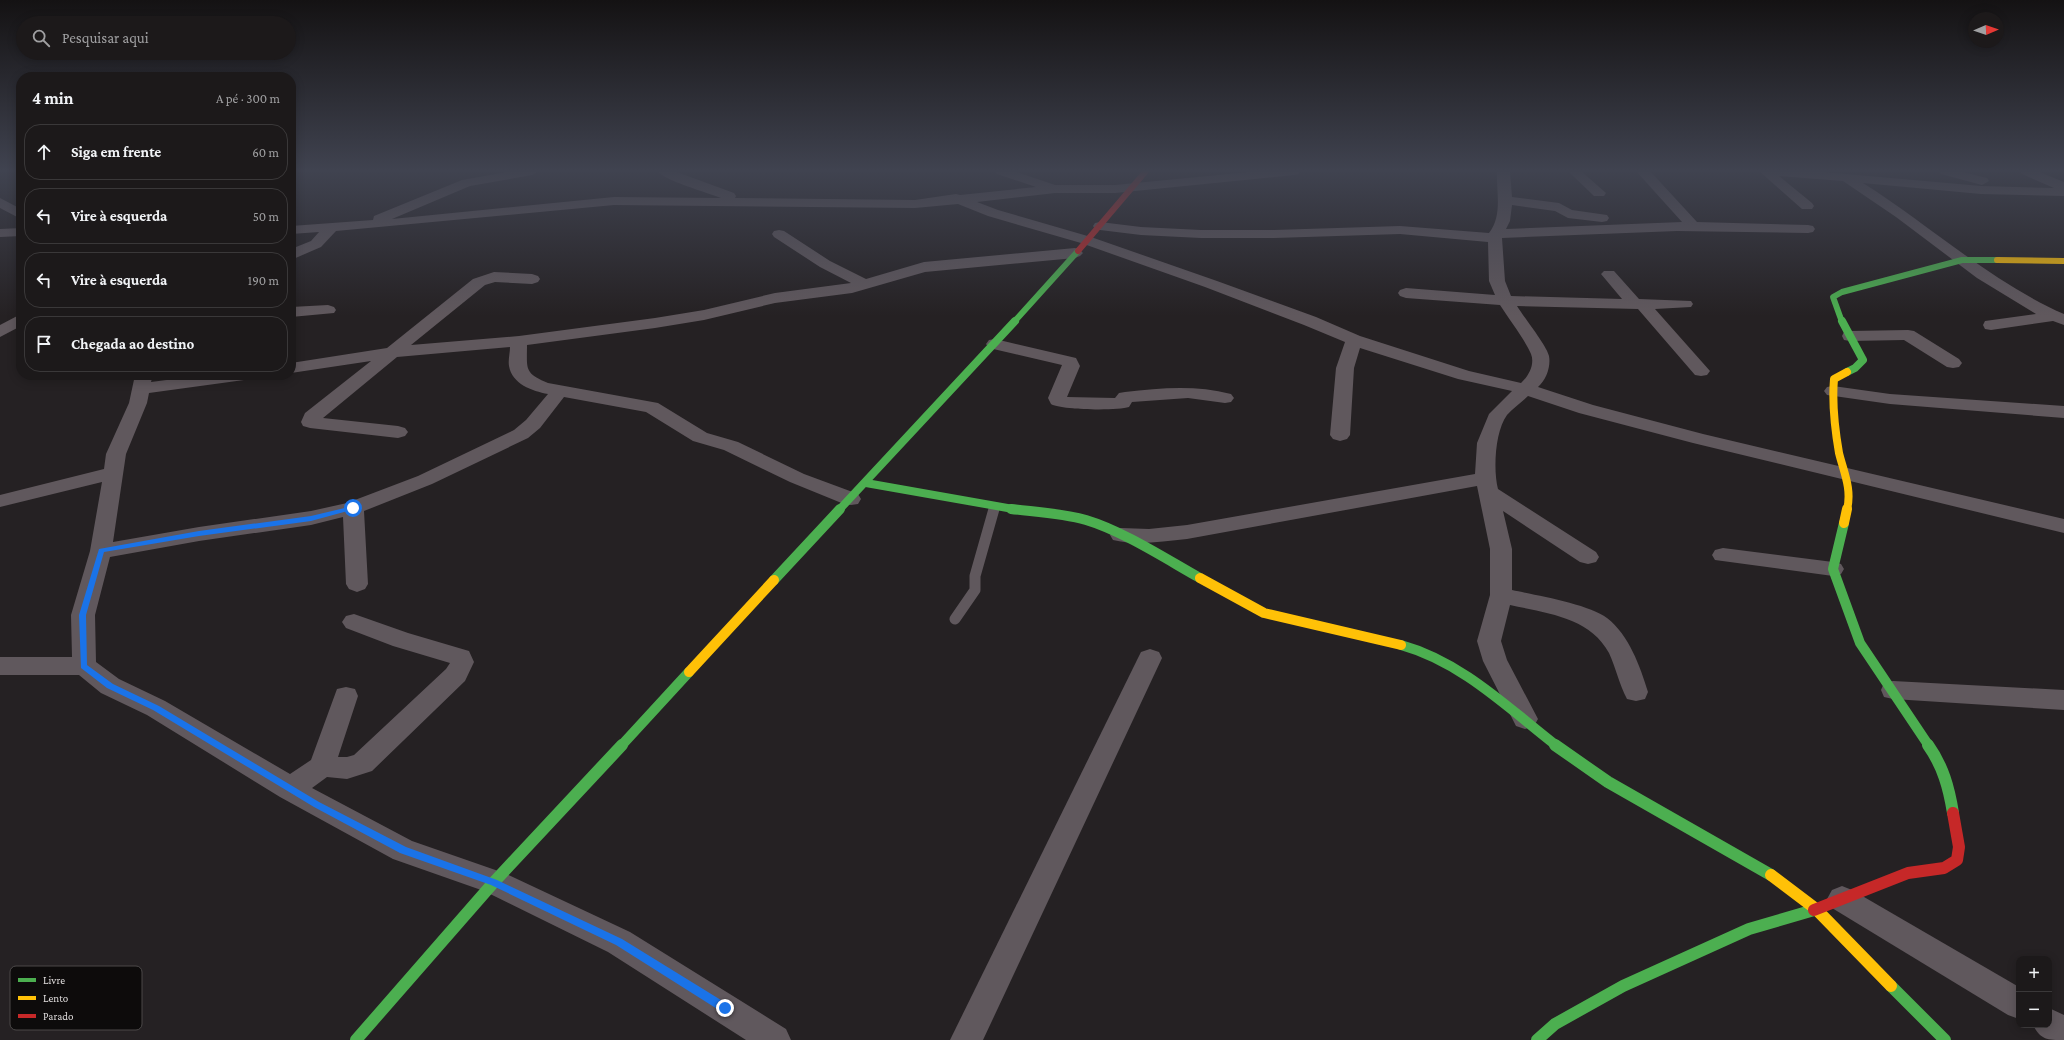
<!DOCTYPE html>
<html lang="pt">
<head>
<meta charset="utf-8">
<style>
  body { margin:0; font-family:"Crimson Pro",serif; background:#252223; color:#f1f3f6 }
  .controls { position:absolute; right:12px; bottom:12px; display:grid; overflow:hidden; border-radius:8px; box-shadow:0 2px 10px #0003 }
  .controls button { width:36px; height:36px; display:grid; place-items:center; padding:0; border:0; border-bottom:1px solid #3a3839; background:#1c191a; color:#f1f3f6; font:20px sans-serif }
  .compass { position:absolute; left:1968px; top:12px; width:36px; height:36px; border-radius:50%; background:#1c191a; box-shadow:0 2px 10px #0003; rotate:88deg }
  .stop { position:absolute; width:12px; height:12px; margin:-9px; border:3px solid #1a73e8; border-radius:50%; background:#fff }
  .stop.end { background:#1a73e8; border-color:#fff; box-shadow:0 1px 4px #0008 }
  .list { margin:0; padding:0; list-style:none }
  h2 { display:flex; justify-content:space-between; align-items:center; height:52px; margin:0; padding:0 16px; font-size:17px }
  h2 small { font-size:13px; font-weight:400; color:#a0a0a2 }
  .list li { display:grid; grid-template-columns:26px 1fr auto; gap:12px; align-items:center; box-sizing:border-box; height:56px; margin:0 8px 8px; padding:0 8px; border:1px solid #3a3839; border-radius:16px }
  .list b { display:block; font-size:15px; white-space:nowrap }
  .list em { font-size:13px; font-style:normal; color:#a0a0a2 }
  .icon { flex:none; width:22px; height:22px; fill:none; stroke:currentColor; stroke-width:2; stroke-linecap:round; stroke-linejoin:round }
  .map { position:relative; flex:none; width:2064px; height:1040px; overflow:hidden }
  .search { position:absolute; background:#1c191a; box-shadow:0 2px 10px #0003; left:16px; top:16px; width:280px; height:44px; display:flex; align-items:center; gap:10px; box-sizing:border-box; padding:0 14px; border-radius:22px; color:#a0a0a2; font-size:15px }
  .panel { position:absolute; background:#1c191a; box-shadow:0 2px 10px #0003; left:16px; top:72px; width:280px; height:308px; border-radius:16px }
  .map>svg:first-child { display:block }
</style>
</head>
<body>
<div class="map">
<svg width="2064" height="1040" viewBox="0 0 2064 1040">
  <rect width="100%" height="100%" fill="#252123"/>
  <g fill="none" stroke-linecap="round" stroke-linejoin="round">
    <!-- lane-far1 -->
    <polyline stroke="#60585d" stroke-width="9" points="994,510 995,507"/>
    <!-- lane -->
    <polyline stroke="#60585d" stroke-width="11" points="955,619 975,590 975,576 994,509"/>
    <!-- street -->
    <g fill="#60585d" fill-rule="evenodd">
      <path d="M513,171H539L532,175L470,186L392,219L614,197L721,198C709,193 662,180 658,171H674L734,193L736,196L735,198L915,200L956,194L960,195L1036,187L997,174L996,171H1014L1055,185H1115L1259,171H1300L1299,174L1294,175L1115,193H1055L977,202L998,210L1091,237L1217,281L1316,317L1360,336L1469,371L1521,383C1529,376 1535,364 1531,354C1525,340 1509,319 1500,305L1406,298L1400,296L1398,293L1400,290L1406,288L1495,295L1489,281L1488,242L1400,234L1274,238H1201L1141,235L1100,230L1095,229L1093,226L1095,223L1100,222L1141,227L1201,230H1274L1400,226L1489,233C1503,215 1496,191 1497,171H1510L1512,197L1559,203L1572,210L1607,215L1609,218L1607,221L1602,222L1568,218L1555,211L1512,205L1510,221L1506,229L1682,222L1636,171H1650L1697,222L1808,225L1813,226L1815,229L1813,232L1808,233L1677,231L1502,238L1505,281L1511,296L1622,299L1601,274L1604,271H1614L1639,299L1691,301L1693,304L1691,307L1655,309L1710,371L1707,375L1701,376L1695,375L1638,309L1517,306C1523,316 1547,346 1549,356C1551,367 1546,380 1538,387L1593,405L1703,434L2064,519V533L1693,443L1579,413L1528,396C1522,402 1513,408 1507,415C1495,431 1493,470 1498,489L1596,552L1599,557L1596,562L1588,564L1580,562L1503,511L1512,549V590C1535,595 1589,604 1607,618C1629,635 1640,666 1648,692L1645,699L1636,701L1627,699C1619,684 1616,668 1609,653C1590,617 1546,613 1510,605L1501,641L1507,660L1538,719L1534,726L1525,729L1516,726L1483,661L1477,641L1490,595V549L1477,486L1187,539C1163,541 1137,546 1113,540L1110,535L1113,530L1121,528L1149,529L1187,525L1475,474L1477,443L1489,414L1512,391L1458,379L1360,348L1354,368L1350,435L1347,439L1340,441L1333,439L1330,435L1336,368L1345,342L1304,325L1205,287L1081,243L988,216L958,204L915,208L614,205L336,231L321,247L291,260V249L311,241L319,232L291,234V226L373,220L374,216L462,180Z"/>
      <polygon points="1568,171 1581,171 1606,193 1604,196 1594,196"/>
      <path d="M1759,171H1812L1981,186L2054,188L2022,174L2020,171H2037L2064,182V196L1981,194L1863,183C1931,226 1991,282 2064,314V325L2053,321L1991,330L1985,329L1983,325L1985,321L2036,314L1977,278L1896,217L1843,181L1779,176L1812,203L1814,206L1812,209H1802Z"/>
      <polygon points="1939,171 1959,171 1987,178 1989,181 1982,185 1941,174"/>
      <polygon points="0,198 21,209 21,219 0,208"/>
      <polygon points="21,228 21,236 0,237 0,229"/>
      <path d="M779,230L784,231L830,261L866,279L924,262L1075,248L1080,250L1083,253L1080,256L1075,258L925,272L852,293L775,303L704,320L655,328L527,345C527,369 524,373 548,383L658,403L707,433L738,442L804,474L858,494L861,499L858,504L851,505L844,504L790,482L724,450L693,441L646,412L564,397L540,428L528,438L432,484L364,511L368,584L365,589L357,592L349,589L346,584L343,517L311,525L199,541L110,557L95,615L96,662L119,679L165,701L290,774L311,760L337,689L346,687L355,689L358,696L338,757H347L354,755L446,669L450,663L393,646L346,628L342,622L346,616L354,614L408,633L469,651L474,662L465,681L372,771L347,779L327,777L312,788L412,841L504,873L630,932L786,1029L791,1040H746L608,952L484,891L393,859L280,797L147,715L101,693L79,675H0V657H72L71,615L90,551L102,482L0,507V495L104,469L106,454L129,403L135,375H153L151,382L205,375H253L250,379L244,380L149,393L147,403L126,454L113,542L199,527L311,511L347,503L418,476L514,430L526,420L548,394C532,391 512,384 509,366C508,360 510,353 510,347L397,357L323,418L398,426L405,428L408,432L405,436L398,438L310,428L303,426L301,422L305,413L371,361L291,373V363L387,348L473,279L494,272L532,274L538,276L540,279L538,282L532,284L495,282L485,285L411,345L519,336L655,318L704,310L775,293L851,283L820,267L774,237L772,234L774,231Z"/>
      <polygon points="328,305 334,307 336,310 334,313 291,317 291,307"/>
      <polygon points="21,314 21,326 0,337 0,325"/>
      <polygon points="1908,330 1914,331 1959,359 1962,363 1959,367 1953,368 1947,367 1904,340 1850,341 1844,340 1842,336 1844,332 1850,331"/>
      <path d="M995,339L1076,358L1080,366L1067,397L1115,398L1119,393L1125,392C1161,388 1196,385 1231,394L1234,398L1231,402L1225,403L1188,398L1132,402L1129,407C1117,411 1060,410 1051,404L1048,398L1062,365L989,348L986,344L989,340Z"/>
      <polygon points="1833,386 1890,394 2064,406 2064,418 1890,404 1827,395 1824,391 1827,387"/>
      <polygon points="1723,548 1833,562 1841,564 1844,569 1841,574 1833,576 1715,560 1712,555 1715,550"/>
      <polygon points="1150,649 1159,652 1162,658 983,1040 950,1040 1138,658 1141,652"/>
      <polygon points="1893,681 2064,690 2064,710 1893,699 1884,697 1881,690 1884,683"/>
      <polygon points="1842,886 1852,890 2019,987 2019,1019 2008,1015 1832,908 1827,899 1832,890"/>
      <path d="M2049,1008L2064,1015V1040C2047,1040 2041,1040 2033,1025H2049Z"/>
    </g>
    <!-- fast-far3 -->
    <g stroke="#4caf50" stroke-width="6">
      <polyline points="1014,322 1078,251"/>
      <polyline points="1842,322 1833,297 1842,292 1962,260 1997,260"/>
    </g>
    <!-- fast-far2 -->
    <g stroke="#4caf50" stroke-width="8">
      <polyline points="1842,321 1863,360 1855,368 1847,372"/>
      <polyline points="866,483 1019,510"/>
      <polyline points="839,510 1015,321"/>
    </g>
    <!-- fast-far1 -->
    <g stroke="#4caf50" stroke-width="10">
      <path d="M1011,509C1036,512 1062,513 1086,520C1123,531 1166,559 1200,578"/>
      <polyline points="1844,523 1833,569 1860,643 1929,746"/>
      <polyline points="774,580 840,509"/>
      <path d="M1401,645C1462,662 1508,708 1557,746"/>
      <polyline points="621,746 689,672"/>
    </g>
    <!-- fast -->
    <g stroke="#4caf50" stroke-width="12">
      <polyline points="1555,745 1608,782 1771,875"/>
      <path d="M1928,745C1943,766 1949,788 1953,813"/>
      <polyline points="1891,986 1945,1040"/>
      <polyline points="356,1040 494,882 622,745"/>
      <polyline points="1537,1040 1555,1024 1623,986 1749,929 1814,910"/>
    </g>
    <!-- slow-far3 -->
    <polyline stroke="#ffc107" stroke-width="6" points="1997,260 2064,261"/>
    <!-- slow-far2 -->
    <path stroke="#ffc107" stroke-width="8" d="M1847,510C1852,489 1844,473 1839,453C1835,430 1832,402 1834,379L1847,372"/>
    <!-- slow-far1 -->
    <g stroke="#ffc107" stroke-width="10">
      <polyline points="1844,523 1847,509"/>
      <polyline points="1200,578 1264,613 1401,645"/>
      <polyline points="689,672 774,580"/>
    </g>
    <!-- slow -->
    <polyline stroke="#ffc107" stroke-width="12" points="1771,875 1816,909 1891,986"/>
    <!-- jam-far1 -->
    <polyline stroke="#c62828" stroke-width="6" points="1078,251 1146,171"/>
    <!-- jam -->
    <polyline stroke="#c62828" stroke-width="12" points="1814,910 1908,873 1944,868 1957,860 1959,847 1953,813"/>
  </g>
  <!-- sky -->
  <linearGradient id="sky" x2="0" y2="1"><stop stop-color="#141213"/><stop offset="0.54" stop-color="#404350"/><stop offset="1" stop-color="#404350" stop-opacity="0"/></linearGradient>
  <rect width="2064" height="316" fill="url(#sky)"/>
  <!-- route -->
  <polygon fill="#1a73e8" points="353,506 355,506 355,509 311,521 199,536 104,552 86,615 87,665 113,684 159,706 319,802 406,847 497,880 622,939 729,1005 729,1012 722,1012 616,945 491,885 400,853 314,807 153,710 107,688 81,668 79,615 99,549 199,531 311,516"/>
  <!-- legend -->
  <rect x="10" y="966" width="132" height="64" rx="6" fill="#0d0b0b" stroke="#4c4949" stroke-width="1"/>
  <rect x="18" y="978" width="18" height="4" fill="#4caf50"/>
  <rect x="18" y="996" width="18" height="4" fill="#ffc107"/>
  <rect x="18" y="1014" width="18" height="4" fill="#c62828"/>
  <g font-size="11" fill="#dedbdb">
    <text x="43" y="984">Livre</text>
    <text x="43" y="1002">Lento</text>
    <text x="43" y="1020">Parado</text>
  </g>
</svg>
<div class="controls">
<button>+</button>
<button>−</button>
</div>
<svg class="compass" viewBox="-18 -18 36 36"><path d="M0-13l5 13h-10z" fill="#e53935"/><path d="M0 13l5-13h-10z" fill="#a0a0a2"/></svg>
<div class="stop" style="left:353px;top:508px"></div>
<div class="stop end" style="left:725px;top:1008px"></div>
<div class="search"><svg class="icon" aria-label="search" viewBox="0 0 24 24"><circle cx="10" cy="10" r="6"/><path d="M15 15l6 6"/></svg>Pesquisar aqui</div>
<section class="panel">
<h2>4 min<small>A pé · 300 m</small></h2>
<ul class="list">
<li><svg class="icon" aria-label="ahead" viewBox="0 0 24 24"><path d="M12 20V5M6 11l6-6 6 6"/></svg><div><b>Siga em frente</b></div><em>60 m</em></li>
<li><svg class="icon" aria-label="left" viewBox="0 0 24 24"><path d="M17 20v-9H6M10 6l-5 5 5 5"/></svg><div><b>Vire à esquerda</b></div><em>50 m</em></li>
<li><svg class="icon" aria-label="left" viewBox="0 0 24 24"><path d="M17 20v-9H6M10 6l-5 5 5 5"/></svg><div><b>Vire à esquerda</b></div><em>190 m</em></li>
<li><svg class="icon" aria-label="arrive" viewBox="0 0 24 24"><path d="M6 21V4h12l-3 4 3 4H6"/></svg><div><b>Chegada ao destino</b></div></li>
</ul>
</section>
</div>
</body>
</html>
